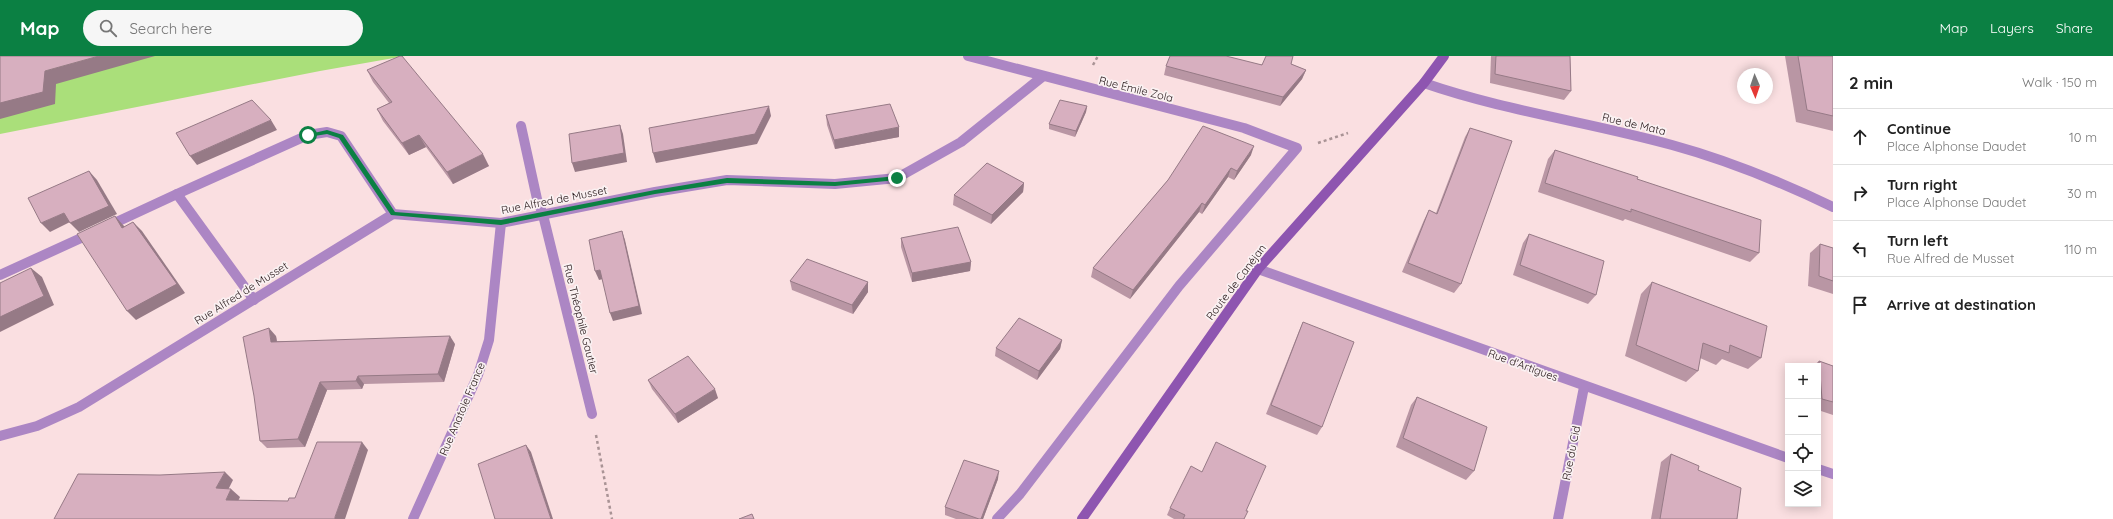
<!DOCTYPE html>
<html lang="en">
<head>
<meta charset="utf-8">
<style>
  body { margin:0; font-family:Quicksand,sans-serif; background:#f6f6f6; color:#222 }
  .controls { position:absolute; right:12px; bottom:12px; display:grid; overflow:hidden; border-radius:0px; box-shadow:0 2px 10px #0003 }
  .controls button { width:36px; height:36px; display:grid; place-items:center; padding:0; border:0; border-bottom:1px solid #e0e0e0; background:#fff; color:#222; font:20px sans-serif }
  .compass { position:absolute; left:1737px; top:12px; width:36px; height:36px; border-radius:50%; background:#fff; box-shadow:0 2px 10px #0003; rotate:178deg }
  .stop { position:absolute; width:12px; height:12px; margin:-9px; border:3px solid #0b8043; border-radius:50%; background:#fff }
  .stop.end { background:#0b8043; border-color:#fff; box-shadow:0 1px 4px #0008 }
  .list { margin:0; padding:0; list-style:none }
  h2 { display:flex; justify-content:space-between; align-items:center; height:52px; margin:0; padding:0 16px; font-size:17px }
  h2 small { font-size:13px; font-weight:400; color:#767676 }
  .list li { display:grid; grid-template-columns:26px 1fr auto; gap:12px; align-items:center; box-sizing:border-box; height:56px; padding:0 16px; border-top:1px solid #e0e0e0 }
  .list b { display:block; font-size:15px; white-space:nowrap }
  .list p { margin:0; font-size:13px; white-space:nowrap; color:#767676 }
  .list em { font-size:13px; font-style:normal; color:#767676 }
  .icon { flex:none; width:22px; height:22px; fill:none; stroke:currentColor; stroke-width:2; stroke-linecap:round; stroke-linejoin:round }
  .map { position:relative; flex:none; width:1833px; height:463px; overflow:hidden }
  header { display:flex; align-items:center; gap:24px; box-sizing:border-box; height:56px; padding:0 20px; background:#0b8043; color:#fff }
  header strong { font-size:19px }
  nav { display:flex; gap:22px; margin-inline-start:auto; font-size:14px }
  .search { width:280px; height:36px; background:#f6f6f6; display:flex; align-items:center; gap:10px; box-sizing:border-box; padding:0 14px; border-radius:22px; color:#767676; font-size:15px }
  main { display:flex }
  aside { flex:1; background:#fff }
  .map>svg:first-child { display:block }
</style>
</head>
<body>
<header>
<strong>Map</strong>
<div class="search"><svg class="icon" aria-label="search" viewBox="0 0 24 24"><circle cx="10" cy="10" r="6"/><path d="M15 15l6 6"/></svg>Search here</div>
<nav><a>Map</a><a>Layers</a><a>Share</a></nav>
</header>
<main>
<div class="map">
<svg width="1833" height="463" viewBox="0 0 1833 463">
  <rect width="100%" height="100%" fill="#fadfe1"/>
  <!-- green -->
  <polygon fill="#aadf7a" points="0,0 405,0 320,15 0,78"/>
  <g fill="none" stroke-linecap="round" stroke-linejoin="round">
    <!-- path -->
    <g stroke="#a99395" stroke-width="2.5" stroke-dasharray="3 3" stroke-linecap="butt">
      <polyline points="1093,9 1098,0"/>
      <polyline points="1318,87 1348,77"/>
      <polyline points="596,379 612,463"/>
    </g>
    <!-- street -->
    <g stroke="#ac86c4" stroke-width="10">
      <polyline points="968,0 1244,72 1297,92 1179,230 1020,438 997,463"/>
      <path d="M1424,27C1505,55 1589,66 1672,89C1727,104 1781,126 1833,151"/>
      <polyline points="521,70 537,143 543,159 592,358"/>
      <polyline points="108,170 177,138"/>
      <polyline points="1258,213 1788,402"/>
      <polyline points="0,219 92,177"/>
      <polyline points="254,244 177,138 308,79 327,76 341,80 393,158"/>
      <polyline points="0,380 37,370 79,351 393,158 501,167 655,136 727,124 835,128 897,122 961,86 1042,21"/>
      <polyline points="1818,413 1833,418"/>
      <polyline points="413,463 478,319 489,284 501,167"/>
      <polyline points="1558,463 1584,331"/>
    </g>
    <!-- secondary -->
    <polyline stroke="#8e55b0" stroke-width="10" points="1082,463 1258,213 1424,27 1444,0"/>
  </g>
  <!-- wall -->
  <g fill="#b996a4">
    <polygon points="1491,0 1570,0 1571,35 1564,44 1490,27"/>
    <polygon points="1785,0 1833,0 1833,75 1796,66"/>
    <polygon points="1291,8 1306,14 1302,23 1280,50 1164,19 1166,10"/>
    <polygon points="367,14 489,110 453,128 426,91 409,99 383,65 377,53 389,47 373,26"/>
    <polygon points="1087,50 1086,56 1075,81 1049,73 1049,68"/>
    <polygon points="826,59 899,81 835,93 827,69"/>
    <polygon points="1470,72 1461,228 1454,237 1402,216 1424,164 1429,154 1436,157 1465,81"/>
    <polygon points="1555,94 1637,123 1759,197 1750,206 1625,163 1623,165 1538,136 1548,103"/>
    <polygon points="1251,99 1234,124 1228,121 1202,158 1199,156 1130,243 1091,221 1093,212 1168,124"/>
    <polygon points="1024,127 1023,136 991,168 953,149 954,139"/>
    <polygon points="1529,178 1596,239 1588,248 1513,219 1523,187"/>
    <polygon points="901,182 971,206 970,215 912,226 901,191"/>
    <polygon points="1820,188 1833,192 1833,238 1808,230 1810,197"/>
    <polygon points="790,225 868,226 868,236 853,258 792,234"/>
    <polygon points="1652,226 1761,302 1748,313 1722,303 1716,309 1700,302 1698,315 1686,326 1625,300 1641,238"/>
    <polygon points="1303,266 1322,371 1317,379 1266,358 1299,275"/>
    <polygon points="276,280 277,285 455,288 444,326 364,328 362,333 327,334 305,391 267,392 260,385"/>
    <polygon points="1062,284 1060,293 1037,324 995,300 996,292"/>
    <polygon points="1819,305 1833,310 1833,359 1818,354 1818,310 1813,310"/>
    <polygon points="648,324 718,342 678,367 652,333"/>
    <polygon points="1417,341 1474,415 1466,424 1396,391 1411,349"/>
    <polygon points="1671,398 1737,463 1651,463 1661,406"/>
    <polygon points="998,423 983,463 956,463 945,459 945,451"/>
    <polygon points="1170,452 1246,455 1244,463 1174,463 1167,459"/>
  </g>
  <!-- shaded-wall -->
  <g fill="#967a86">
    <polygon points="99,0 155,0 56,28 55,48 0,63 0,47 45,15"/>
    <polygon points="1306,14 1302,23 1280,50 1283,41"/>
    <polygon points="769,50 771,60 757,88 656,107 653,97"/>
    <polygon points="1087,50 1086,56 1075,81 1076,75"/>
    <polygon points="271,64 277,74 197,109 190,100"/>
    <polygon points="620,69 623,78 627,106 575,116 572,107"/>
    <polygon points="899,71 899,81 835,93 834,84"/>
    <polygon points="419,79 426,91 409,99 402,87"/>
    <polygon points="1254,90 1251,99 1234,124 1237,115"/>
    <polygon points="483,98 489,110 453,128 447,116"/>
    <polygon points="1231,112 1228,121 1202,158 1205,149"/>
    <polygon points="89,115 97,124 117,158 79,176 70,167"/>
    <polygon points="1024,127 1023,136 991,168 992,159"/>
    <polygon points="1202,147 1199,156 1130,243 1133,234"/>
    <polygon points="64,157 72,165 50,176 41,167"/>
    <polygon points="115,160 124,170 130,181 122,172"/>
    <polygon points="133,166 142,175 185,237 136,264 127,255"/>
    <polygon points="622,175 625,184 642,258 613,265 610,257"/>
    <polygon points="971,206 970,215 912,226 912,217"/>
    <polygon points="31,212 42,221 54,249 0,276 0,261"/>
    <polygon points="600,214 603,223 599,224 595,215"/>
    <polygon points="868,226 868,236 853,258 852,249"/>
    <polygon points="269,272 276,280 278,294 271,286"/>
    <polygon points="450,280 455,288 444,326 438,318"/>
    <polygon points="1062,284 1060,293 1037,324 1039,315"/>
    <polygon points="358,320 364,328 362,333 356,325"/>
    <polygon points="320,326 327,334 305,391 298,383"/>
    <polygon points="715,333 718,342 678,367 675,358"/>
    <polygon points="362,386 368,394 345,463 335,463 335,461"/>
    <polygon points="526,389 531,396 553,463 551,463"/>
    <polygon points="999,415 998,423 983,463 981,463"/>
    <polygon points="225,416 233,424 225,440 216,432"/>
    <polygon points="231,433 240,441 235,452 226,444"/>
  </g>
  <!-- building -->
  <g fill="#d7afbf" stroke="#967a86">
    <polygon points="0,0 99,0 45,15 43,36 0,47"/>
    <polygon points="400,0 402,0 483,98 447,116 419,79 402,87 377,53 392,46 367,14"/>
    <polygon points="1170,0 1226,0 1262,9 1266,0 1293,0 1291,8 1306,14 1283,41 1166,10"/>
    <polygon points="1496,0 1570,0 1571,35 1495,18"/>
    <polygon points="1798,0 1833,0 1833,60 1807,54"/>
    <polygon points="252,44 271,64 190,100 176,77"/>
    <polygon points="1060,44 1087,50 1076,75 1049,68"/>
    <polygon points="890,48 899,71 834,84 826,59"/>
    <polygon points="769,50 755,78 653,97 649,72"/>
    <polygon points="620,69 624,97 572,107 569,78"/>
    <polygon points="1203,70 1254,90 1237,115 1231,112 1205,149 1202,147 1133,234 1093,212 1168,124"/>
    <polygon points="1470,72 1512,85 1461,228 1408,207 1429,154 1437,158"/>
    <polygon points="1555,94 1638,121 1637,123 1761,164 1759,197 1631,153 1631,156 1545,127"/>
    <polygon points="987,107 1024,127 992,159 954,139"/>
    <polygon points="89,115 109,150 70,167 64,157 41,167 28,142"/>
    <polygon points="115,160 122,172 133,166 177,228 127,255 77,178"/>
    <polygon points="958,171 971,206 912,217 901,182"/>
    <polygon points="622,175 639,250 610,257 600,214 595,215 589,184"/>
    <polygon points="1529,178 1604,205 1596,239 1520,209"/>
    <polygon points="1820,188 1833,192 1833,225 1819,220"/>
    <polygon points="807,203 868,226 852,249 790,225"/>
    <polygon points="31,212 44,240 0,261 0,227"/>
    <polygon points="1652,226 1767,270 1761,302 1730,289 1729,297 1703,287 1698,315 1636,289"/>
    <polygon points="1019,262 1062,284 1039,315 996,292"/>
    <polygon points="1303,266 1354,286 1322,371 1271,349"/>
    <polygon points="269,272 271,286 450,280 438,318 358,320 356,325 320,326 298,383 260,385 254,340 243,281"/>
    <polygon points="688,300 715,333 675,358 648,324"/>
    <polygon points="1819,305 1833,310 1833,346 1822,343"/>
    <polygon points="1417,341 1487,371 1474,415 1403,382"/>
    <polygon points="317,386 362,386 335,461 335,463 54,463 78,418 160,419 225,416 216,432 231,433 226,444 288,445 289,442 295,442"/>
    <polygon points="1216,386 1266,410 1246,455 1248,455 1244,463 1183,463 1185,459 1170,452 1191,410 1202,416"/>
    <polygon points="526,389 551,463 495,463 478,408"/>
    <polygon points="1671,398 1699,410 1698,414 1741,432 1737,463 1660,463"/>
    <polygon points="964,404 999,415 981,463 979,463 945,451"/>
    <polygon points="752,458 754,463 739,463"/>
  </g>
  <!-- route -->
  <polygon fill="#0b8043" points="327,74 343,79 395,156 501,164 655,134 727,122 835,126 897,120 900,122 897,124 835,130 727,127 655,138 501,169 391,159 339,82 327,78 308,81 305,79"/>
  <g text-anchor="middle" stroke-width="3.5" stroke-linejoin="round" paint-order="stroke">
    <!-- street labels -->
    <g font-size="11" fill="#251618" stroke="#faf1f2">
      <text transform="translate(1136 33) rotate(14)" y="4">Rue Émile Zola</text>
      <text transform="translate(1634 68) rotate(13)" y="4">Rue de Mata</text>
      <text transform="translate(554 144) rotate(-11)" y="4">Rue Alfred de Musset</text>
      <text transform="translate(1236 226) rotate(-53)" y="4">Route de Canéjan</text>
      <text transform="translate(241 237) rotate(-32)" y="4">Rue Alfred de Musset</text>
      <text transform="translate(581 263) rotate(76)" y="4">Rue Théophile Gautier</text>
      <text transform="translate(1523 309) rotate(20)" y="4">Rue d'Artigues</text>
      <text transform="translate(462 353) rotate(-67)" y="4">Rue Anatole France</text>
      <text transform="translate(1571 397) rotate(-79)" y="4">Rue du Cid</text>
    </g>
  </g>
</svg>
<div class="controls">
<button>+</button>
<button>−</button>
<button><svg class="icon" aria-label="locate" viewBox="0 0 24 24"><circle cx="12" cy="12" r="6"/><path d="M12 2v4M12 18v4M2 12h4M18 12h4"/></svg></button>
<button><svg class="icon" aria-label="layers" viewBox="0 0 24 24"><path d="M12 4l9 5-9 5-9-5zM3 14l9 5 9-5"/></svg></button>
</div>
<svg class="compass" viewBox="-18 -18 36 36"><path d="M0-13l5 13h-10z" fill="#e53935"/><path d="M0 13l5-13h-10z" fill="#767676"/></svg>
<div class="stop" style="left:308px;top:79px"></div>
<div class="stop end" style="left:897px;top:122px"></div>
</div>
<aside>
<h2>2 min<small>Walk · 150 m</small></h2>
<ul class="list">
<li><svg class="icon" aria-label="ahead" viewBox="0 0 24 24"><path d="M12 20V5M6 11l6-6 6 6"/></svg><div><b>Continue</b><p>Place Alphonse Daudet</p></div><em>10 m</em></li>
<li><svg class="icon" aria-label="right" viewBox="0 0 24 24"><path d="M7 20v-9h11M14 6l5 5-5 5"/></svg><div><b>Turn right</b><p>Place Alphonse Daudet</p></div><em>30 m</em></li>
<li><svg class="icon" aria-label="left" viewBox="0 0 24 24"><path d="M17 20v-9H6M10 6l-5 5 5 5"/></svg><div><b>Turn left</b><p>Rue Alfred de Musset</p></div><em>110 m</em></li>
<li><svg class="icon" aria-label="arrive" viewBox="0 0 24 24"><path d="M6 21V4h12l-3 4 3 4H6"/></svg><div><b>Arrive at destination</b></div></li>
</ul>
</aside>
</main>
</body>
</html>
